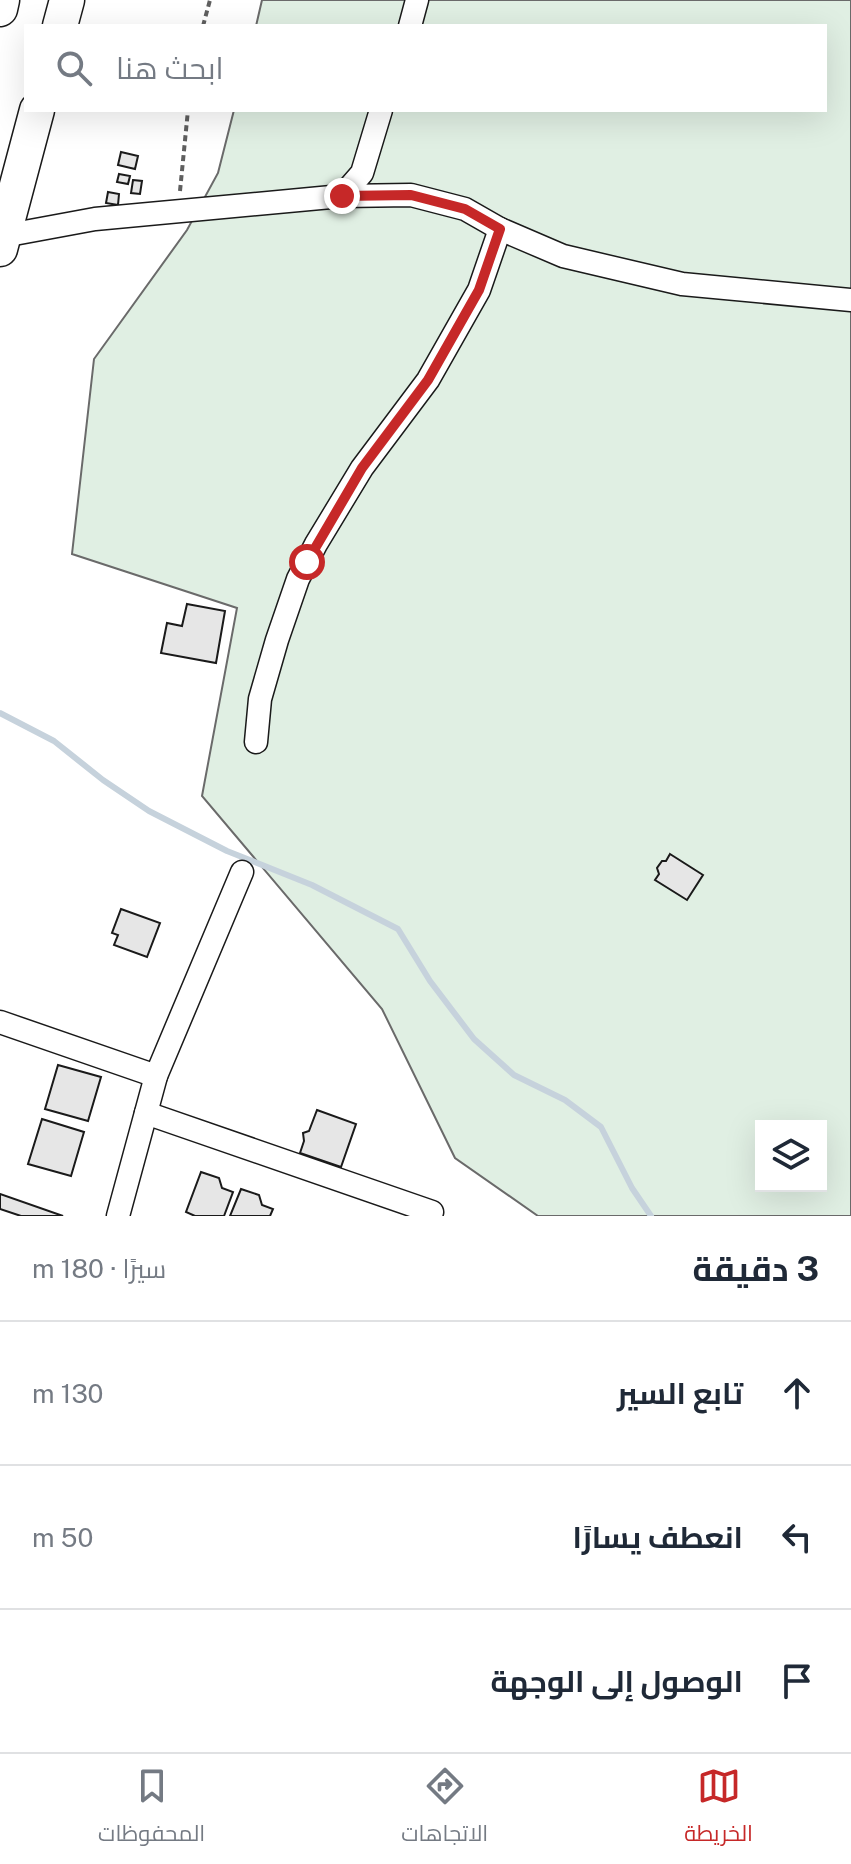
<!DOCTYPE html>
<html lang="ar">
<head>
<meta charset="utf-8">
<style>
  body { margin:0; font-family:"Public Sans",Cairo,sans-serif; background:#f2f2f3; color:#1f2937; direction:rtl }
  .controls { position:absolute; right:24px; bottom:24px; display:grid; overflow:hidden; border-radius:0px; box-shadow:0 8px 32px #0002 }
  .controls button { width:72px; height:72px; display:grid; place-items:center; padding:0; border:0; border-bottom:2px solid #e0e1e3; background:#fff; color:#1f2937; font:40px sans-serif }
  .stop { position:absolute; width:24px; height:24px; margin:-18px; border:6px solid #c62828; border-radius:50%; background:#fff }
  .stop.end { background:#c62828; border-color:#fff; box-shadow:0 2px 8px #0008 }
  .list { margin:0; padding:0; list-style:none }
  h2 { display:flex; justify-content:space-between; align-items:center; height:104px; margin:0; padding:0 32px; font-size:34px }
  h2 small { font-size:26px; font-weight:400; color:#747a83 }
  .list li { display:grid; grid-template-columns:52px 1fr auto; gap:24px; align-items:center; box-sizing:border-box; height:144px; padding:0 32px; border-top:2px solid #e0e1e3 }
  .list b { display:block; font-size:30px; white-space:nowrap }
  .list em { font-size:26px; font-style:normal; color:#747a83 }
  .icon { flex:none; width:44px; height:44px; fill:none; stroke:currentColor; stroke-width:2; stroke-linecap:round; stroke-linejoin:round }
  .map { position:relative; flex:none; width:851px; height:1216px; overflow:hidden; direction:ltr }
  .search { position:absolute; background:#fff; box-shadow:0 8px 32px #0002; left:24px; right:24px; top:24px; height:88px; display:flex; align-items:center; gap:20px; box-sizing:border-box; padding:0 28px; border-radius:0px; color:#747a83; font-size:30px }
  .sheet { height:536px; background:#fff }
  nav { display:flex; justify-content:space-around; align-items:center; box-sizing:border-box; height:112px; border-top:2px solid #e0e1e3; background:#fff; font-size:22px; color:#747a83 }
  nav a { display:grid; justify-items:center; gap:4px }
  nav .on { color:#c62828 }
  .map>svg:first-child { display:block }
</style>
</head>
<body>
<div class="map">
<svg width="851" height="1216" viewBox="0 0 851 1216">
  <rect width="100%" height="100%" fill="#fff"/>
  <!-- green -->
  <path fill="#e0efe3" stroke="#6a6a6a" stroke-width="2" fill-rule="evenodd" d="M262,0H851V1216H538L455,1158L382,1009L202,796L237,608L72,554L94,359L187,230L218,173L234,110H825V26H256ZM761,1126H821V1186H761Z"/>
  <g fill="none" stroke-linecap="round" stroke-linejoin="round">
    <!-- stream -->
    <polyline stroke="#c6d2dc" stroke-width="6" points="0,713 54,741 103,780 149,811 227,851 312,885 398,929 430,981 474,1039 514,1075 565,1100 601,1127 632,1188 651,1216"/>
  </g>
  <!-- building -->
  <g fill="#e6e6e6" stroke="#1a1a1a" stroke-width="2">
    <polygon points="121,152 138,156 135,169 118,165"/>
    <polygon points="119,174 130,176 128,184 117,182"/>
    <polygon points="133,180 142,181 140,194 131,193"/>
    <polygon points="108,192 119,194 118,205 106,203"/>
    <polygon points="187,604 225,611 216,663 161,653 167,623 182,626"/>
    <polygon points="670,854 703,875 687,900 655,880 659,874 657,868 662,861 666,861"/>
    <polygon points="121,909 160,923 147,957 114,945 118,935 112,933"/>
    <polygon points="58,1065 101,1077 88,1121 45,1109"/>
    <polygon points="317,1110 356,1124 341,1167 300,1153 304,1141 303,1133 309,1131"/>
    <polygon points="42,1119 84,1132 71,1176 28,1164"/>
    <polygon points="201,1172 219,1178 222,1188 233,1192 224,1216 195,1216 186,1212"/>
    <polygon points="241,1189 259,1195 262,1205 273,1209 270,1216 230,1216"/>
    <polygon points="0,1194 63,1216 21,1216 0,1209"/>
  </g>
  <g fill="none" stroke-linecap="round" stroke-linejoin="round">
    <defs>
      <g id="minor">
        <polyline points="410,26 417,0"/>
        <polyline points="342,196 362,173 381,110"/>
        <polyline points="3,236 95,219 342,196 411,195 465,209 500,229 563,256 682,284 851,300"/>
        <polyline points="256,742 260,699 277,640 298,579 316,544 362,468 428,380 479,290 500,229"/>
        <polyline points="0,1022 156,1076"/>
        <polyline points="146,1113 432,1212"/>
        <polyline points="118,1216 156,1076 242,872"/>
      </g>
      <g id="highway">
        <polyline points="0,9 2,0"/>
        <polyline points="60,26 67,0"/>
        <polyline points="0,249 37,110"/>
      </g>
    </defs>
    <!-- minor casing -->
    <use href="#minor" stroke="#1a1a1a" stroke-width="25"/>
    <!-- highway casing -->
    <use href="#highway" stroke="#1a1a1a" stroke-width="37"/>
    <!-- path -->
    <g stroke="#5f5f5f" stroke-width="4" stroke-dasharray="6 4" stroke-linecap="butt">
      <polyline points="203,26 210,0"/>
      <polyline points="180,191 188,110"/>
    </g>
    <!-- minor -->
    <use href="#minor" stroke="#fff" stroke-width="22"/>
    <!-- highway -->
    <use href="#highway" stroke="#fff" stroke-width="34"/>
  </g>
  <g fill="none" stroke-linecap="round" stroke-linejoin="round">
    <!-- route -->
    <polyline stroke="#c62828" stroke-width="10" points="307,562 362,468 428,380 479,290 500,229 465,209 411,195 342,196"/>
  </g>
</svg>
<div class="controls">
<button><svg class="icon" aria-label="layers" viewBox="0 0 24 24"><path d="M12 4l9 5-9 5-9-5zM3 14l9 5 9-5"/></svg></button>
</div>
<div class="stop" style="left:307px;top:562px"></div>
<div class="stop end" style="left:342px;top:196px"></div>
<div class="search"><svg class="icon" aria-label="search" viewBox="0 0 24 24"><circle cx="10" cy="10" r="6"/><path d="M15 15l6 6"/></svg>ابحث هنا</div>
</div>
<section class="sheet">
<h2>3 دقيقة<small>سيرًا · 180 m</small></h2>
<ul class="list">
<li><svg class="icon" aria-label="ahead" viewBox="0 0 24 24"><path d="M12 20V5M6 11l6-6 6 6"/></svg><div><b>تابع السير</b></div><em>130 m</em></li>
<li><svg class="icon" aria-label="left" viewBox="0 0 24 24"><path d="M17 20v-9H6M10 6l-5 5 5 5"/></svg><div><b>انعطف يسارًا</b></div><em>50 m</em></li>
<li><svg class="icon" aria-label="arrive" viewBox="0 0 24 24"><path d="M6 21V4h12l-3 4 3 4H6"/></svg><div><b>الوصول إلى الوجهة</b></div></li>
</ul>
</section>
<nav>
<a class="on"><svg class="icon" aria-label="map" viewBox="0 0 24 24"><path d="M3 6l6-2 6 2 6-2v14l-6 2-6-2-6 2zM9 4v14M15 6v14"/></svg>الخريطة</a>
<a><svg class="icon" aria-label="directions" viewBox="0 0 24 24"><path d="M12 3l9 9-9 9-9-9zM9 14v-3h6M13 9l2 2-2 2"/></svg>الاتجاهات</a>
<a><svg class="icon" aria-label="saved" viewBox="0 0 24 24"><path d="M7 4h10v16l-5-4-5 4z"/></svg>المحفوظات</a>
</nav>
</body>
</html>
